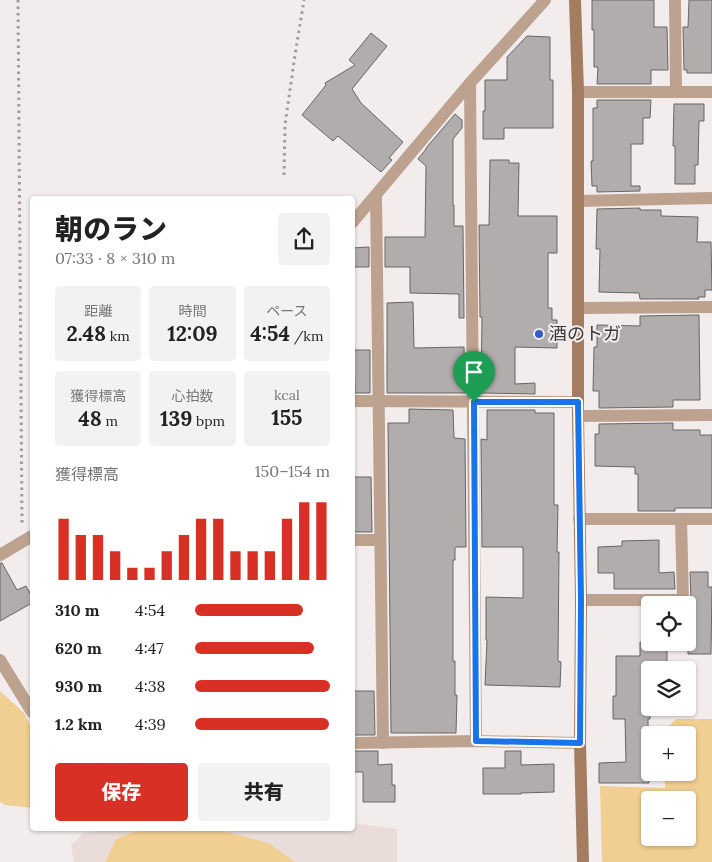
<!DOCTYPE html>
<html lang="ja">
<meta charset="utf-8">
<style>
:root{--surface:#fff;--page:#f2f2f2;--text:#222;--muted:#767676;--accent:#d93025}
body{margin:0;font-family:Lora,"Noto Sans JP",serif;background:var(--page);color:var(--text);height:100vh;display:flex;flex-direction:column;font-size:19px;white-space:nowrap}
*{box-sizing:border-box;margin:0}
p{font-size:16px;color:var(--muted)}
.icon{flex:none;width:28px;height:28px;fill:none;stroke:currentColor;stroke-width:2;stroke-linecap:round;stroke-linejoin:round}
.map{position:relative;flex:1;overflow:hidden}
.details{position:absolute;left:30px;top:196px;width:325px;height:635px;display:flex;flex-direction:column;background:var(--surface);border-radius:5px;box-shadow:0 1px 4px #0004}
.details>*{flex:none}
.tools{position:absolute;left:641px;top:596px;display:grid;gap:10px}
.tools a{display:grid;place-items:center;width:55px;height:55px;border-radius:5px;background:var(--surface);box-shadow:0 1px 4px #0004;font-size:25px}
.pin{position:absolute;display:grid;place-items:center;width:42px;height:42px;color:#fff;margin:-51px -21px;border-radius:50% 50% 50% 0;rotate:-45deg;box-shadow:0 0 5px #0007}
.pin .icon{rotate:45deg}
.round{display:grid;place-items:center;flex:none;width:52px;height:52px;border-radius:5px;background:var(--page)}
.head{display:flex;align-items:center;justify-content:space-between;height:85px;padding:0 25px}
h1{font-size:28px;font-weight:800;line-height:38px}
.metrics{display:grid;grid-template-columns:repeat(3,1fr);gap:8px;height:85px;padding:5px 25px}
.metrics div{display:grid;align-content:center;border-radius:5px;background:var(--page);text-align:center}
.metrics b{font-size:21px;font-weight:800}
.metrics small{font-size:14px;font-weight:400}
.metrics p{font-size:14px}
.chart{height:140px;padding:10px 25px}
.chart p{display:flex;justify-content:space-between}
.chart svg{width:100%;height:90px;margin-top:5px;stroke:var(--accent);stroke-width:6}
.action{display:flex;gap:10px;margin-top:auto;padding:10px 25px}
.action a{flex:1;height:58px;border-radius:5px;background:var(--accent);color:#fff;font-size:20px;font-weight:800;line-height:58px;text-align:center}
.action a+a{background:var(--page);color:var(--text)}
ul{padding:0 25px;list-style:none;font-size:16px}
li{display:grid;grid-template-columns:80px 60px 1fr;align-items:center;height:38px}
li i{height:12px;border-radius:6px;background:var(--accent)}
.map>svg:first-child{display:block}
.built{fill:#e9dcd9}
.green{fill:#f1ce91;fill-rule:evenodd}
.building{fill:#b1adad;stroke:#696566}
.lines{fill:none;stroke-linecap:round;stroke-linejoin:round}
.path{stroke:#9f9c9b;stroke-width:3;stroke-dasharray:2.5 4;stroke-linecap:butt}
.street{stroke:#bda290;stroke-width:12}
.secondary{stroke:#a47d61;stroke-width:12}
.route-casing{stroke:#fff;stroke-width:10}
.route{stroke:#1a73e8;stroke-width:6}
.poi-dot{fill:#2f5ccb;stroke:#f2edec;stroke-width:2}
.labels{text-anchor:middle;stroke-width:4;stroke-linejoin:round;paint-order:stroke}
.poi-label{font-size:18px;fill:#393837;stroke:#f2edec;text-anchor:start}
</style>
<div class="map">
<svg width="712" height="862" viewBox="0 0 712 862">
<rect width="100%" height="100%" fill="#f2edec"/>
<path class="built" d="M 353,823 L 397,829 L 397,862 L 74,862 L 71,845 L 84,833 L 111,829 L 352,829 Z"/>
<g class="green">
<path d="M 0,691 L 24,713 L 32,729 L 32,808 L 5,805 L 0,802 Z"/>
<path d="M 676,719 L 712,719 L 712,862 L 602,862 L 600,786 L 665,788 L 665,773 L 688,772 L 688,735 L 664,735 L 664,731 ZM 650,800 L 688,800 L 688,838 L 650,838 Z"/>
<path d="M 149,829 L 216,829 L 268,843 L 295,862 L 105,862 L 116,839 L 131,833 Z"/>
</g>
<g class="building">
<path d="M 592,0 L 654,0 L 654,27 L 667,27 L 668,70 L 651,70 L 651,84 L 597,84 L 598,67 L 594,67 L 594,30 L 592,30 Z"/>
<path d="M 689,0 L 712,0 L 712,73 L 687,73 L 687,70 L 684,70 L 683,27 L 688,27 Z"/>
<path d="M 371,33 L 387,46 L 352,89 L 361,103 L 403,142 L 389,158 L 392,160 L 381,172 L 338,136 L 333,141 L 302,115 L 326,85 L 325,83 L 355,65 L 349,60 Z"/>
<path d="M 527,36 L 550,37 L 550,80 L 553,80 L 553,128 L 504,128 L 504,139 L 483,139 L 483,111 L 485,111 L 485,80 L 507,80 L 507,57 Z"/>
<path d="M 597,100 L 651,100 L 650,118 L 643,118 L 643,144 L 631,144 L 631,186 L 640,186 L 640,191 L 597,192 L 597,186 L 592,186 L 591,161 L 593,161 L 593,108 L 597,108 Z"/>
<path d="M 674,104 L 704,104 L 704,121 L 699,121 L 698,165 L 695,165 L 695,184 L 675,184 L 675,146 L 673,146 Z"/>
<path d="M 455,114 L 462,120 L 462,128 L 453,139 L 453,205 L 454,205 L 454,226 L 463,226 L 464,318 L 459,318 L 459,294 L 410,293 L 410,267 L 385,267 L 385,237 L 425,237 L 426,166 L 418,159 L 426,149 L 426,148 Z"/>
<path d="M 490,160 L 509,160 L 509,163 L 519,163 L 518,216 L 557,216 L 557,253 L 548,253 L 548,308 L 552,308 L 552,320 L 557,320 L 557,348 L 515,347 L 515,384 L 535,383 L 535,394 L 481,393 L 482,317 L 480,317 L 479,225 L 489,225 Z"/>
<path d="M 640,208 L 640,210 L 661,210 L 661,216 L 698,217 L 697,242 L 711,242 L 712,290 L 705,290 L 705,297 L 698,297 L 699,299 L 640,299 L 639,293 L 599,292 L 600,249 L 596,249 L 597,209 Z"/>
<path d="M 369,247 L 369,267 L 352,267 L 352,248 Z"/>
<path d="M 413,302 L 414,348 L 464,347 L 465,393 L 387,393 L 387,303 Z"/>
<path d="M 699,315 L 700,400 L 673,400 L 673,407 L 599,408 L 599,391 L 593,391 L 594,347 L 597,347 L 597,325 L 640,326 L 640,316 Z"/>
<path d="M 354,350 L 370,350 L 370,393 L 355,393 Z"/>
<path d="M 409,409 L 453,410 L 454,438 L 465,439 L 466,547 L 457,547 L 455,548 L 455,560 L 453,560 L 453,661 L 455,661 L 455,695 L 457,695 L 456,733 L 391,733 L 388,423 L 409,423 Z"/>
<path d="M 487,410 L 535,410 L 535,413 L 554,413 L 554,505 L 558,505 L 557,552 L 559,552 L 558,661 L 561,662 L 560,687 L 485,685 L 487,640 L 486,640 L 486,597 L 523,598 L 523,547 L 482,547 L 481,439 L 487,440 Z"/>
<path d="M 673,423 L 673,430 L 700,430 L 700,435 L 712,435 L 712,508 L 675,508 L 675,511 L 638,511 L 638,474 L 635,474 L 635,467 L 595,466 L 595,434 L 599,434 L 599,424 Z"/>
<path d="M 352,477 L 371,477 L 372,532 L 352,532 Z"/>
<path d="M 659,540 L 659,573 L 674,572 L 675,589 L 614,589 L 614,573 L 598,573 L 598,547 L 622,546 L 622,541 Z"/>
<path d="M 0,563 L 2,563 L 17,590 L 26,586 L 32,597 L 32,603 L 0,621 Z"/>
<path d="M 690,572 L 708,572 L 708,587 L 712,587 L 711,654 L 688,654 L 688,607 L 690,603 L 691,600 Z"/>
<path d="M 640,642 L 667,642 L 667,662 L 650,662 L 650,719 L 648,719 L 649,783 L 599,783 L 599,763 L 626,762 L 625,719 L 613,719 L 613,696 L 616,696 L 616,656 L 640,656 Z"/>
<path d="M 352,691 L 374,691 L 375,735 L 352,735 Z"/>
<path d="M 352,751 L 378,751 L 378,765 L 392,764 L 392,785 L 395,785 L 395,802 L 363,802 L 363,772 L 352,772 Z"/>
<path d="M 505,751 L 521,751 L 521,765 L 554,764 L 554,792 L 521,793 L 521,794 L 483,794 L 483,768 L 505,768 Z"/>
</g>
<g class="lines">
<g class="path">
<path d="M 18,0 L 22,523"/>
<path d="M 284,175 L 285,125 L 295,55 L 304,0"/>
</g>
<g class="street">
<path d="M 675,0 L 676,92"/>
<path d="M 470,83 L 476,741"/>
<path d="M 578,92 L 712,92"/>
<path d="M 376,196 L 383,743"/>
<path d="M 578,201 L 712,198"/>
<path d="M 352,223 L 470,83 L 545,0"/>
<path d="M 578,308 L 712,307"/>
<path d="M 352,401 L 578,402"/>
<path d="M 578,416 L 712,415"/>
<path d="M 579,519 L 712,519"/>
<path d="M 352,540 L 380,540"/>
<path d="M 0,555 L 32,536"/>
<path d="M 581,600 L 683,600 L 681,520"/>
<path d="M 0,660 L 32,712"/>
<path d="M 352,743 L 476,741 L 580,743"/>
</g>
<path class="secondary" d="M 575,0 L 578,92 L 578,416 L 581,600 L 580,743 L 583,862"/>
</g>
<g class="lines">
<g class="route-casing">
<path id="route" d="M 474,402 L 578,402 L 581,600 L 580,743 L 476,741 Z"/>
</g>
<use href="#route" class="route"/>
</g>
<circle class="poi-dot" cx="539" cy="334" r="5"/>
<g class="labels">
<g class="poi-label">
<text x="549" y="340">酒のトガ</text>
</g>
</g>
</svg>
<div class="tools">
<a><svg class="icon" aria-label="locate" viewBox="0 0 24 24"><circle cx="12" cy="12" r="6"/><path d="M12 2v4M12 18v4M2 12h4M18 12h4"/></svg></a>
<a><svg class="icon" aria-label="layers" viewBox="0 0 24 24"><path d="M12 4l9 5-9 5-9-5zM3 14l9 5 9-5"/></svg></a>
<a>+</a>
<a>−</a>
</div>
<div class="pin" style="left:474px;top:402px;background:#1e9e55"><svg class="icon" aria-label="arrive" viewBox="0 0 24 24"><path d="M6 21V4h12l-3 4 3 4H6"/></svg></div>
<section class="details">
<div class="head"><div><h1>朝のラン</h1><p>07:33 · 8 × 310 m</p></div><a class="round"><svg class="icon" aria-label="share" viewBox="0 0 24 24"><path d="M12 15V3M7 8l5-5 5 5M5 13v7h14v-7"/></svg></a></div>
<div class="metrics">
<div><p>距離</p><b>2.48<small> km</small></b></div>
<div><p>時間</p><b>12:09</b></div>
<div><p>ペース</p><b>4:54<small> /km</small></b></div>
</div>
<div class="metrics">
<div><p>獲得標高</p><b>48<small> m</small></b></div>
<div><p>心拍数</p><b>139<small> bpm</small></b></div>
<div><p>kcal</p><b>155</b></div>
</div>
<div class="chart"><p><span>獲得標高</span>150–154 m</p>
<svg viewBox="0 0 160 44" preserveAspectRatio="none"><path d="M5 44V14M15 44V22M25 44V22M35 44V30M45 44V38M55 44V38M65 44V30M75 44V22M85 44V14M95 44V14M105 44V30M115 44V30M125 44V30M135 44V14M145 44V6M155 44V6"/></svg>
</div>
<ul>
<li><b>310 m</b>4:54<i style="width:80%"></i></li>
<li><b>620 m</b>4:47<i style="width:88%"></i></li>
<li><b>930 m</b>4:38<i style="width:100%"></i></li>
<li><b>1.2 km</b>4:39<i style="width:99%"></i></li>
</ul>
<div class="action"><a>保存</a><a>共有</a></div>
</section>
</div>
